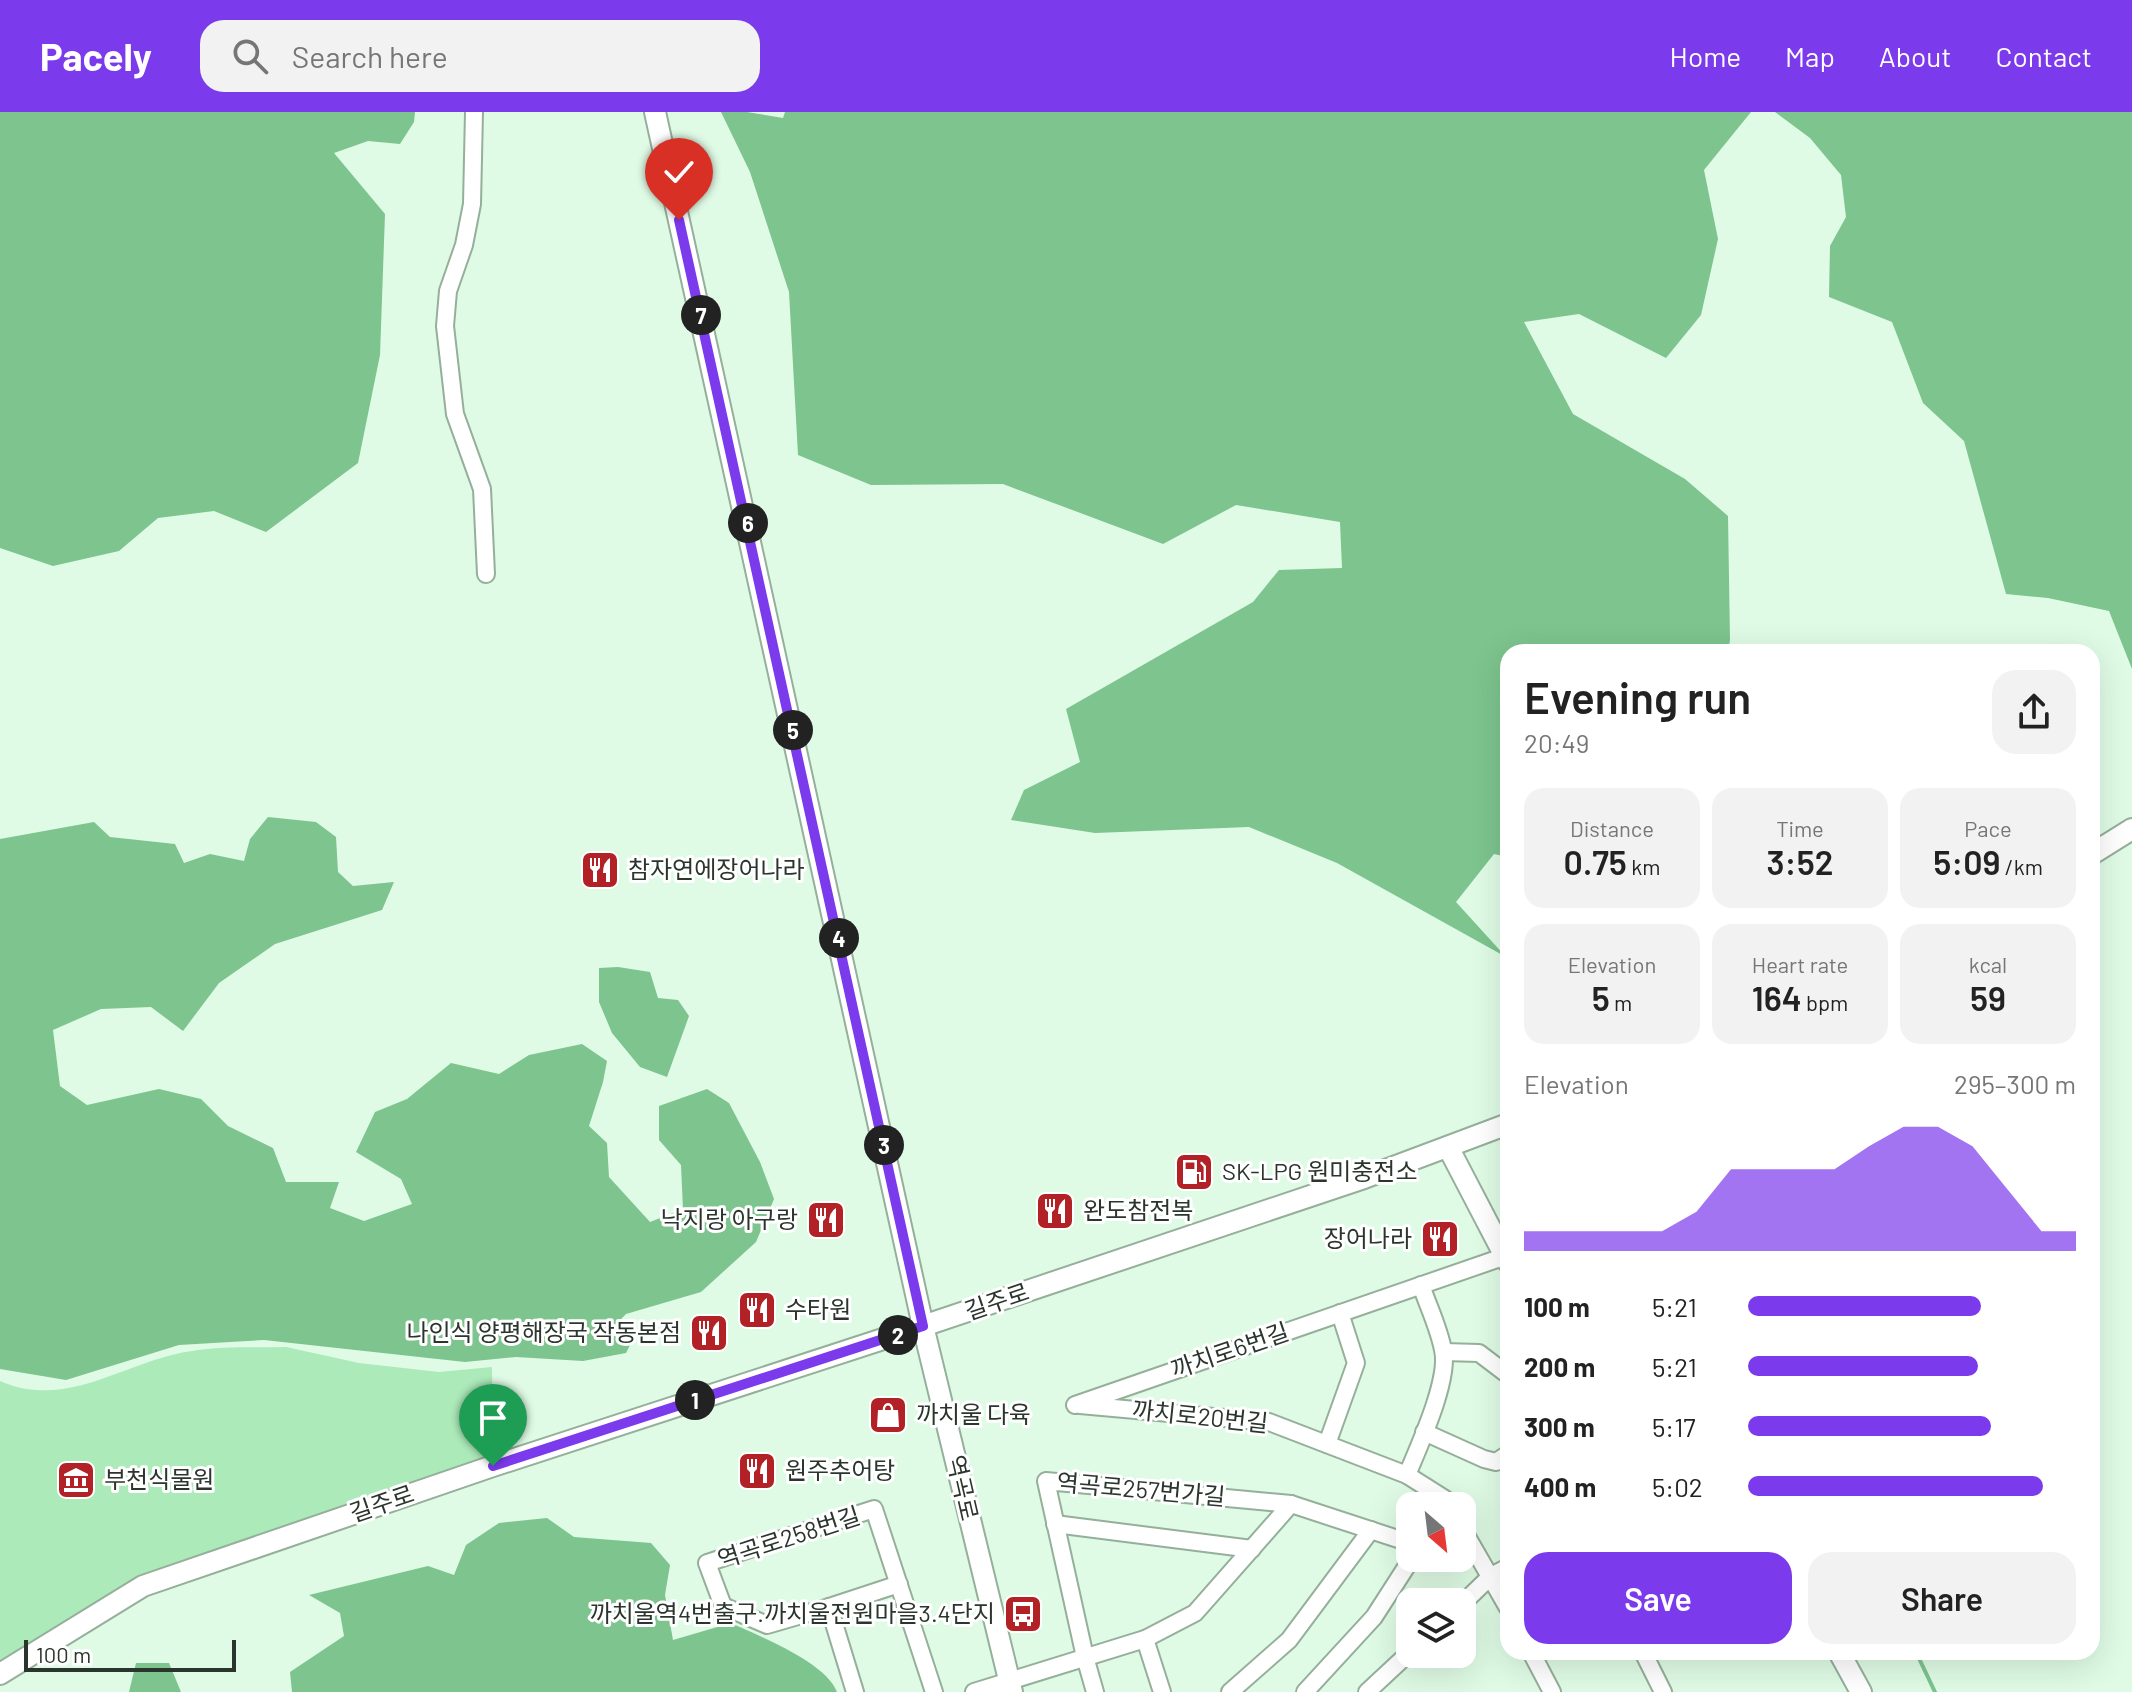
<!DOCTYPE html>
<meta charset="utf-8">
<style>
:root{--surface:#fff;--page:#f2f2f2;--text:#222;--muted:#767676;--accent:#7c3aed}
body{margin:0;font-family:Barlow,"Noto Sans KR",sans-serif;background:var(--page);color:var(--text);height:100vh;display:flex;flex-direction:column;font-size:30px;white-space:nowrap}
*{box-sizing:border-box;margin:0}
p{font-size:26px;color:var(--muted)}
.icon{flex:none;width:44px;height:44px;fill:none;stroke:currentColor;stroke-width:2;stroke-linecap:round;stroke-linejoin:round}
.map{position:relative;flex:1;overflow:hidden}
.sheet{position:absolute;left:1500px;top:532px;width:600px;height:1016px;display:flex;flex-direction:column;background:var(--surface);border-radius:24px;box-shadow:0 8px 32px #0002}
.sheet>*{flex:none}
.needle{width:52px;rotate:152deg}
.tools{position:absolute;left:1396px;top:1380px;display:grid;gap:16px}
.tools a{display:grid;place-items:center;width:80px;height:80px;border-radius:16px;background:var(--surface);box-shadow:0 8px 32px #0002;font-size:40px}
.scale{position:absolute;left:24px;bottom:20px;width:212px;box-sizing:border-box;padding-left:8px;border:4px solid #2a352d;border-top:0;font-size:22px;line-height:28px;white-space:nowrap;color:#2a352d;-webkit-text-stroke:6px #fff;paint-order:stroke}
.pin{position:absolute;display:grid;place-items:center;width:68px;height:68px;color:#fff;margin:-82px -34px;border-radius:50% 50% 50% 0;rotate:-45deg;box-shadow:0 0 8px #0007}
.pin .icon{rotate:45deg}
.km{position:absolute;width:40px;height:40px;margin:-20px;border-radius:50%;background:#222;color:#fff;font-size:22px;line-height:40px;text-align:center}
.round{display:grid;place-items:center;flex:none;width:84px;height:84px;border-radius:24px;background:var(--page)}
.summary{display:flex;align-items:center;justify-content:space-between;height:136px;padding:0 24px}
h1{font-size:44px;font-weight:600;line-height:60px}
.metrics{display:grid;grid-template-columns:repeat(3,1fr);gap:12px;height:136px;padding:8px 24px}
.metrics div{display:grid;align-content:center;border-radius:20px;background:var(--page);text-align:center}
.metrics b{font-size:34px;font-weight:600}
.metrics small{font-size:22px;font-weight:400}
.metrics p{font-size:22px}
.chart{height:224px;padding:16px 24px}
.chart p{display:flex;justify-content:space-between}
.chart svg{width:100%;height:144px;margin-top:8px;fill:var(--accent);opacity:.7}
.primary-button{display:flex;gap:16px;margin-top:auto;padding:16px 24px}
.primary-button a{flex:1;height:92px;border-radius:24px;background:var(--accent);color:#fff;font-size:32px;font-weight:600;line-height:92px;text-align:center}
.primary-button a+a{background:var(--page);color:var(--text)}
ul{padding:0 24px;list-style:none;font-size:26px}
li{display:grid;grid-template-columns:128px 96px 1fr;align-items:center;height:60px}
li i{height:20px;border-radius:10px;background:var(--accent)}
header{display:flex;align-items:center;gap:48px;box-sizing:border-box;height:112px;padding:0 40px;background:var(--accent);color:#fff}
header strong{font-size:38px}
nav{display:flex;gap:44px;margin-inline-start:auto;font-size:28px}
.search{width:560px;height:72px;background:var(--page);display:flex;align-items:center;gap:20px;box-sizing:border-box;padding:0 28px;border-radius:24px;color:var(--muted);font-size:30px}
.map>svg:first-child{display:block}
.green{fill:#aceaba}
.forest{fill:#7dc48e}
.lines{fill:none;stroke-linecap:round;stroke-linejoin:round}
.stream{stroke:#7dc48f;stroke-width:4}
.minor-casing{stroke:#95af9a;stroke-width:20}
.tertiary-casing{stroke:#95af9a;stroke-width:24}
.minor{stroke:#fff;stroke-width:16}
.tertiary{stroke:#fff;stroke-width:20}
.route-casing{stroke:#fff;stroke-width:16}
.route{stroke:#7c3aed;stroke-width:10}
.labels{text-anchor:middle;stroke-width:6;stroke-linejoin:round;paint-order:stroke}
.poi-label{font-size:24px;fill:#2a352d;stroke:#fff;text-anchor:start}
.street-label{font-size:24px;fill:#2a352d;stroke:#fff}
</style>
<header>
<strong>Pacely</strong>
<div class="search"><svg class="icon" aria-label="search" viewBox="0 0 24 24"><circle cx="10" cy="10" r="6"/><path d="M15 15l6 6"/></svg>Search here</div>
<nav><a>Home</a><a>Map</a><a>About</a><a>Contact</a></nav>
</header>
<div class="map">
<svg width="2132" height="1580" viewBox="0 0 2132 1580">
<rect width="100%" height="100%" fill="#dffbe5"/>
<path class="green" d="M 286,1235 L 359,1251 L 439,1260 L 492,1255 L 493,1354 L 143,1474 L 0,1562 L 0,1269 C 68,1299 126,1248 192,1239 C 222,1234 255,1236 286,1235 Z"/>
<g class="forest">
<path d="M 0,0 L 415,0 L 414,10 L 400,32 L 368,29 L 334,41 L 385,102 L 380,243 L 358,351 L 266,420 L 214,399 L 158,406 L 119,439 L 53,454 L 0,436 Z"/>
<path d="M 721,0 L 747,0 L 783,6 L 785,0 L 1751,0 L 1704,58 L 1718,127 L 1701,203 L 1666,246 L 1579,202 L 1524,210 L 1573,302 L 1685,367 L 1728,404 L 1730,528 L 1728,540 L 1508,540 L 1508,745 L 1494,742 L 1456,790 L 1506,845 L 1337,751 L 1249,715 L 1095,721 L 1011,708 L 1024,678 L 1080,650 L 1066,597 L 1253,490 L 1279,458 L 1342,456 L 1340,410 L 1236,393 L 1163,432 L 1003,372 L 871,373 L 798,343 L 789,180 L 750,60 Z"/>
<path d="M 1775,0 L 2132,0 L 2132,557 L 2109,499 L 2048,486 L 2006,482 L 1964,329 L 1923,291 L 1892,210 L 1829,185 L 1830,134 L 1846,105 L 1841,63 L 1810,26 Z"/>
<path d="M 268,705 L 316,710 L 336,725 L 338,760 L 353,774 L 394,770 L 382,798 L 275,832 L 219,871 L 183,919 L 151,895 L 101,897 L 53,918 L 60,974 L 87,993 L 159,977 L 201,987 L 228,1014 L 273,1036 L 286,1070 L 339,1070 L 330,1096 L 364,1109 L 412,1092 L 401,1067 L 356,1040 L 375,1000 L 407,987 L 451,951 L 499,962 L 529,943 L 582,932 L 607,949 L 603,970 L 589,1014 L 607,1031 L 609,1065 L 650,1110 L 683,1097 L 681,1053 L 659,1028 L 659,994 L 707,977 L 729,991 L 760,1050 L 774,1087 L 756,1130 L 701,1180 L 626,1202 L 616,1212 L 635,1223 L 626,1241 L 583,1249 L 516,1245 L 465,1250 L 264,1228 L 179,1233 L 66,1268 L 0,1257 L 0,727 L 94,710 L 110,725 L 175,732 L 184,751 L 210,742 L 244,749 L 250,727 Z"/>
<path d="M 618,855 L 650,860 L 658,886 L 678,888 L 689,904 L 667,965 L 640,955 L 612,921 L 599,890 L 599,856 Z"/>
<path d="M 547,1406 L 574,1425 L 651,1431 L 670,1453 L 665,1483 L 673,1528 L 731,1511 C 759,1524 826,1550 837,1580 L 292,1580 L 290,1560 L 344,1524 L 340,1501 L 309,1483 L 428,1454 L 454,1463 L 466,1433 L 499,1411 Z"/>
<path d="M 136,1551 L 169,1551 L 181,1580 L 129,1580 Z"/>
</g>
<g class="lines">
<path class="stream" d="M 1916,1540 L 1935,1580"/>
<g class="minor-casing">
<g id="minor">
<path d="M 474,0 L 472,92 L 464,133 L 448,179 L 445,214 L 455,302 L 482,377 L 486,462"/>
<path d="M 1444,1240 L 1479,1241 L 1508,1263"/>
<path d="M 1075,1293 L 1503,1145"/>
<path d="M 1080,1293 L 1269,1310 L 1407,1363 L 1445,1387 L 1449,1394"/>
<path d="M 1424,1320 L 1484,1347 L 1496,1350 L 1508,1342"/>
<path d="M 1327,1332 L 1356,1251 L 1340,1201"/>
<path d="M 1407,1363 C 1419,1334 1450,1267 1443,1238 C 1439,1216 1428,1194 1421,1173"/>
<path d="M 1055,1412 L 1252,1437"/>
<path d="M 1462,1416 L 1508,1496"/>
<path d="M 1462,1492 L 1491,1464 L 1508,1455"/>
<path d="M 829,1495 L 899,1472"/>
<path d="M 1145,1527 L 1162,1580"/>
<path d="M 1531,1540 L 1552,1580"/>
<path d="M 1643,1540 L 1663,1580"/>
<path d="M 855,1580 L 829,1495 L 767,1513 L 723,1494 L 707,1451 L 874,1397 L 934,1580"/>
<path d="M 974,1580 L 1145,1527 L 1195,1501 L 1291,1392"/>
<path d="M 1095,1580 L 1085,1545 L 1046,1369 L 1291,1392 L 1410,1431"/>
<path d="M 1230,1580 L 1289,1528 L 1371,1418"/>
<path d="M 1305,1580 L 1374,1505 L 1412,1446"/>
<path d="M 1367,1580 L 1410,1540"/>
</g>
</g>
<g class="tertiary-casing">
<g id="tertiary">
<path d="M 655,0 L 923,1214 L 1012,1580"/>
<path d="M 2092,742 L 2132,717"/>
<path d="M 1448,1035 L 1508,1150"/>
<path d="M 1839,1540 L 1861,1580"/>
<path d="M 0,1562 L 143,1474 L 493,1354 L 923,1214 L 1364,1066 L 1508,1012"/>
</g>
</g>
<use href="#minor" class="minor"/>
<use href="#tertiary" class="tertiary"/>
</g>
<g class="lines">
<g class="route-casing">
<path id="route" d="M 493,1354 L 923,1214 L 679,108"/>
</g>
<use href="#route" class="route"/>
</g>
<defs>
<g id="restaurant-square" transform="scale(2)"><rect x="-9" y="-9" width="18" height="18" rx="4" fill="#b22126" stroke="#fff"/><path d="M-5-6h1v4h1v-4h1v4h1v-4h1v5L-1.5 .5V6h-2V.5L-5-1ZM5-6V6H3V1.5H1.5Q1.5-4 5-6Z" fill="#fff"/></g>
<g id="fuel-square" transform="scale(2)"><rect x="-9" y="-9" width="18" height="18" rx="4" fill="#b22126" stroke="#fff"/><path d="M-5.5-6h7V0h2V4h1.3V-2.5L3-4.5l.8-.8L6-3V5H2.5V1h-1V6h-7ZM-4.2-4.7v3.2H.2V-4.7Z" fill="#fff"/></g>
<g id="shop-square" transform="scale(2)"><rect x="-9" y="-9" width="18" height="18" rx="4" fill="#b22126" stroke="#fff"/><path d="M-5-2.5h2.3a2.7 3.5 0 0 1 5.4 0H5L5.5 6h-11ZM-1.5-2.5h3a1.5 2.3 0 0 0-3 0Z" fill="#fff"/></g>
<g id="museum-square" transform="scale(2)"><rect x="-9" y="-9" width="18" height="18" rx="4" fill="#b22126" stroke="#fff"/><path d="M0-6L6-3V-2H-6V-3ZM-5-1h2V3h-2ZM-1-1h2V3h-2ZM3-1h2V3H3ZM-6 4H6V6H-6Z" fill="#fff"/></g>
<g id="bus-square" transform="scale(2)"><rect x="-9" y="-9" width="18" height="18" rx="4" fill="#b22126" stroke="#fff"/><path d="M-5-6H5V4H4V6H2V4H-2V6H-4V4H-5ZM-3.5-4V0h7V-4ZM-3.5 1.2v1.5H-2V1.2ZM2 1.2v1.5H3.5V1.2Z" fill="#fff"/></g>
</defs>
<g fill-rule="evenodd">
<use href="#restaurant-square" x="600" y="758"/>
<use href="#fuel-square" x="1194" y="1060"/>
<use href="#restaurant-square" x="1055" y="1099"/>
<use href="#restaurant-square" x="826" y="1108"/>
<use href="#restaurant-square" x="1440" y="1127"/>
<use href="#restaurant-square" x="757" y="1198"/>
<use href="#restaurant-square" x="709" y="1221"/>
<use href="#shop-square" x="888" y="1303"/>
<use href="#restaurant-square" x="757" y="1359"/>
<use href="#museum-square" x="76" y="1368"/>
<use href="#bus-square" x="1023" y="1502"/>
</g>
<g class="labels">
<g class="poi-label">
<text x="628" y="766">참자연에장어나라</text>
<text x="1222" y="1068">SK-LPG 원미충전소</text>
<text x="1083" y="1107">완도참전복</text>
<text x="798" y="1116" text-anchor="end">낙지랑 아구랑</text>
<text x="1412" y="1135" text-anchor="end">장어나라</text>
<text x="785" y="1206">수타원</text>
<text x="681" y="1229" text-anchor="end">나인식 양평해장국 작동본점</text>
<text x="916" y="1311">까치울 다육</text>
<text x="785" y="1367">원주추어탕</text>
<text x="104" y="1376">부천식물원</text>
<text x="995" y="1510" text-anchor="end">까치울역4번출구.까치울전원마을3.4단지</text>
</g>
<g class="street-label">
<text transform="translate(997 1190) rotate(-19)" y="8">길주로</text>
<text transform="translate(1230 1239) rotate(-19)" y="8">까치로6번길</text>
<text transform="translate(1200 1305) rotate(6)" y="8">까치로20번길</text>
<text transform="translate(962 1376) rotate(77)" y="8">역곡로</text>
<text transform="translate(1141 1378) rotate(5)" y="8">역곡로257번가길</text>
<text transform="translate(382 1392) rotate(-19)" y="8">길주로</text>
<text transform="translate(789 1426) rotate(-18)" y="8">역곡로258번길</text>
</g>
</g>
</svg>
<div class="tools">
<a><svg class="needle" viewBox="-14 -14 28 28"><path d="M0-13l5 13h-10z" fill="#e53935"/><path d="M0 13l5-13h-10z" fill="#767676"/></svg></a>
<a><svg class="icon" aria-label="layers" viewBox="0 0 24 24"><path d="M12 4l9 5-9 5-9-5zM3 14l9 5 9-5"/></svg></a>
</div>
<div class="scale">100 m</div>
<div class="pin" style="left:493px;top:1354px;background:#1e9e55"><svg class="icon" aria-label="arrive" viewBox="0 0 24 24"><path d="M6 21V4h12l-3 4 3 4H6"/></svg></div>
<div class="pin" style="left:679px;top:108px;background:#d93025"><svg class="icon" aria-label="check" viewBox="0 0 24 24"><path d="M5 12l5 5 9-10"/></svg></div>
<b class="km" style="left:695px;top:1288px">1</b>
<b class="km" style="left:898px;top:1223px">2</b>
<b class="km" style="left:884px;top:1033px">3</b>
<b class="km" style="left:839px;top:826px">4</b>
<b class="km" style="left:793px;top:618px">5</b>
<b class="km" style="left:748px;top:411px">6</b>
<b class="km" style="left:701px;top:203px">7</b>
<section class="sheet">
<div class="summary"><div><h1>Evening run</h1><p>20:49</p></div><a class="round"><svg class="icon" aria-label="share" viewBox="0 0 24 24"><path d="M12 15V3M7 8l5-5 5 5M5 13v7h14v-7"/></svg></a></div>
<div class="metrics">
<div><p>Distance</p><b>0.75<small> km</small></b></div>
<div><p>Time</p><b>3:52</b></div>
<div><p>Pace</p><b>5:09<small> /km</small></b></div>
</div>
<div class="metrics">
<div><p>Elevation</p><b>5<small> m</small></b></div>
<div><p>Heart rate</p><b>164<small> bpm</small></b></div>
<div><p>kcal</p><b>59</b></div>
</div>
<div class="chart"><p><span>Elevation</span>295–300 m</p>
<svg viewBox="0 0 160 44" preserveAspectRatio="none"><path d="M0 44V38L10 38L20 38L30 38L40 38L50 32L60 19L70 19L80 19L90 19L100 12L110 6L120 6L130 12L140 25L150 38L160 38V44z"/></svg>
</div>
<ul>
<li><b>100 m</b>5:21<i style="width:71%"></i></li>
<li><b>200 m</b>5:21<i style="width:70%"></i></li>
<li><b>300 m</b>5:17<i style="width:74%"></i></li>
<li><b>400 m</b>5:02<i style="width:90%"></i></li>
</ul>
<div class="primary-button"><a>Save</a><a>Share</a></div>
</section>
</div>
